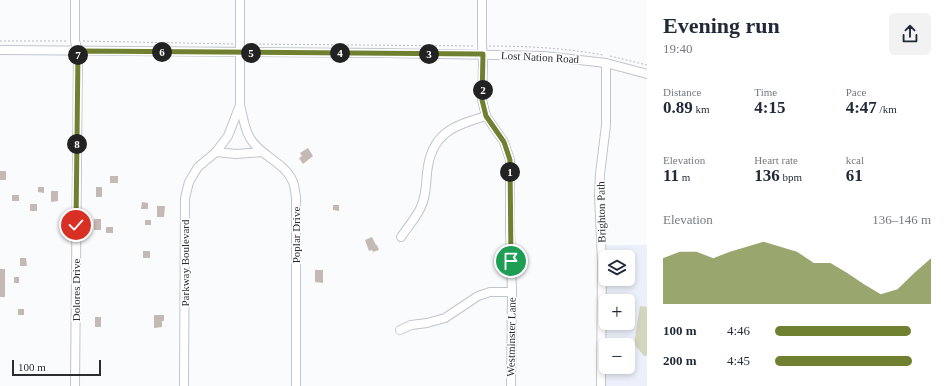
<!DOCTYPE html>
<meta charset="utf-8">
<style>
:root{--surface:#fff;--page:#f2f2f3;--text:#1f2937;--muted:#747a83;--accent:#6f8130}
body{margin:0;font-family:"Times New Roman",serif;background:var(--page);color:var(--text);height:100vh;display:flex;flex-direction:column;font-size:15px;white-space:nowrap}
*{box-sizing:border-box;margin:0}
p{font-size:13px;color:var(--muted)}
.icon{flex:none;width:22px;height:22px;fill:none;stroke:currentColor;stroke-width:2;stroke-linecap:round;stroke-linejoin:round}
.map{position:relative;flex:1;overflow:hidden}
.side{display:flex;flex-direction:column;background:var(--surface);width:300px}
.side>*{flex:none}
.controls{position:absolute;left:599px;top:250px;display:grid;gap:8px}
.controls a{display:grid;place-items:center;width:36px;height:36px;border-radius:6px;background:var(--surface);box-shadow:0 2px 6px #0003;font-size:20px}
.scale{position:absolute;left:12px;bottom:10px;width:89px;box-sizing:border-box;padding-left:4px;border:2px solid #2b2d31;border-top:0;font-size:11px;line-height:14px;white-space:nowrap;color:#2b2d31;-webkit-text-stroke:3px #fff;paint-order:stroke}
.pin{position:absolute;display:grid;place-items:center;width:34px;height:34px;color:#fff;margin:-17px;border:2px solid #fff;border-radius:50%;box-shadow:0 1px 4px #0007}
.km{position:absolute;width:20px;height:20px;margin:-10px;border-radius:50%;background:#222;color:#fff;font-size:11px;line-height:20px;text-align:center}
.round{display:grid;place-items:center;flex:none;width:42px;height:42px;border-radius:6px;background:var(--page)}
.headline{display:flex;align-items:center;justify-content:space-between;height:68px;padding:0 16px}
h1{font-size:22px;font-weight:800;line-height:30px}
.figures{display:grid;grid-template-columns:repeat(3,1fr);gap:6px;height:68px;padding:4px 16px}
.figures div{display:grid;align-content:center}
.figures b{font-size:17px;font-weight:800}
.figures small{font-size:11px;font-weight:400}
.figures p{font-size:11px}
.chart{height:112px;padding:8px 16px}
.chart p{display:flex;justify-content:space-between}
.chart svg{width:100%;height:72px;margin-top:4px;fill:var(--accent);opacity:.7}
ul{padding:0 16px;list-style:none;font-size:13px}
li{display:grid;grid-template-columns:64px 48px 1fr;align-items:center;height:30px}
li i{height:10px;border-radius:5px;background:var(--accent)}
main{display:flex;flex:1;min-height:0}
.map>svg:first-child{display:block}
.built{fill:#ebf0fa}
.green{fill:#d3d5bd}
.building{fill:#c5b9b4}
.lines{fill:none;stroke-linecap:round;stroke-linejoin:round}
.minor-casing{stroke:#bfc5ce;stroke-width:10}
.path{stroke:#babbbe;stroke-width:1;stroke-dasharray:2 2;stroke-linecap:butt}
.minor{stroke:#fff;stroke-width:8}
.route-casing{stroke:#fff;stroke-width:8}
.route{stroke:#6f8130;stroke-width:5}
.labels{text-anchor:middle;stroke-width:3;stroke-linejoin:round;paint-order:stroke}
.street-label{font-size:11px;fill:#2b2d31;stroke:#fff}
</style>
<main>
<div class="map">
<svg width="647" height="386" viewBox="0 0 647 386">
<rect width="100%" height="100%" fill="#fafbfd"/>
<path class="built" d="M 607,245 L 647,245 L 647,386 L 606,386 L 606,349 L 606,367 L 628,367 L 628,345 L 606,345 L 606,323 L 628,323 L 628,301 L 606,301 L 607,279 L 628,279 L 628,257 L 607,257 Z"/>
<path class="green" d="M 640,306 L 647,307 L 647,355 L 644,356 L 634,344 Z"/>
<g class="building">
<path d="M 308,148 L 313,156 L 303,164 L 299,158 L 302,156 L 300,153 Z"/>
<rect x="0" y="171" width="6" height="9"/>
<rect x="110" y="176" width="8" height="7"/>
<path d="M 38,187 L 44,187 L 44,193 L 38,192 Z"/>
<rect x="96" y="187" width="6" height="10"/>
<path d="M 51,191 L 58,191 L 58,201 L 51,202 Z"/>
<rect x="12" y="195" width="7" height="6"/>
<path d="M 142,202 L 148,203 L 148,209 L 141,209 Z"/>
<rect x="30" y="204" width="7" height="7"/>
<path d="M 333,205 L 339,205 L 339,211 L 333,210 Z"/>
<path d="M 157,206 L 165,206 L 164,217 L 157,217 Z"/>
<rect x="94" y="219" width="7" height="11"/>
<rect x="145" y="220" width="6" height="5"/>
<rect x="106" y="227" width="7" height="6"/>
<path d="M 372,237 L 376,245 L 377,245 L 379,250 L 373,252 L 372,250 L 369,251 L 365,240 Z"/>
<rect x="143" y="251" width="7" height="7"/>
<path d="M 20,258 L 26,258 L 27,266 L 20,266 Z"/>
<rect x="0" y="269" width="5" height="28"/>
<path d="M 315,270 L 323,270 L 323,283 L 315,282 Z"/>
<rect x="14" y="277" width="5" height="6"/>
<rect x="18" y="309" width="6" height="6"/>
<path d="M 154,315 L 164,315 L 164,321 L 162,321 L 162,327 L 154,328 Z"/>
<rect x="95" y="317" width="6" height="10"/>
</g>
<g class="lines">
<g class="minor-casing">
<g id="minor">
<path d="M 75,0 L 75,41 L 78,51 L 75,386"/>
<path d="M 482,0 L 482,43 L 483,65 L 482,100 L 486,116 L 504,142 L 510,160 L 510,230 L 512,292 L 511,386"/>
<path d="M 0,50 L 383,53 L 544,56 L 606,63 L 647,74"/>
<path d="M 240,105 C 243,116 244,128 250,138 C 260,156 285,162 293,182 C 295,187 295,192 296,197 L 296,386"/>
<path d="M 216,152 L 236,154 L 262,152"/>
<path d="M 401,237 C 407,228 415,219 420,209 C 426,198 426,185 427,173 C 431,133 453,126 486,116"/>
<path d="M 400,330 L 411,325 L 427,323 L 445,318 L 478,296 L 490,292 L 512,292"/>
<path d="M 184,386 L 185,198 L 189,182 L 198,167 L 216,152 L 228,136 L 240,105 L 240,0"/>
<path d="M 601,386 L 602,262 L 599,195 L 600,174 L 606,125 L 606,63"/>
</g>
</g>
<g class="path">
<path d="M 0,41 L 67,41"/>
<path d="M 83,41 L 233,44"/>
<path d="M 247,44 L 475,46"/>
<path d="M 489,46 C 527,46 565,48 603,55"/>
<path d="M 610,56 L 647,65"/>
</g>
<use href="#minor" class="minor"/>
</g>
<g class="lines">
<g class="route-casing">
<path id="route" d="M 76,225 L 78,51 L 483,54 L 482,100 L 486,116 L 504,142 L 510,160 L 511,261"/>
</g>
<use href="#route" class="route"/>
</g>
<g class="labels">
<g class="street-label">
<text transform="translate(540 57) rotate(3)" y="4">Lost Nation Road</text>
<text transform="translate(601 212) rotate(-91)" y="4">Brighton Path</text>
<text transform="translate(296 235) rotate(-90)" y="4">Poplar Drive</text>
<text transform="translate(185 263) rotate(-90)" y="4">Parkway Boulevard</text>
<text transform="translate(76 290) rotate(-90)" y="4">Dolores Drive</text>
<text transform="translate(511 337) rotate(-89)" y="4">Westminster Lane</text>
</g>
</g>
</svg>
<div class="controls">
<a><svg class="icon" aria-label="layers" viewBox="0 0 24 24"><path d="M12 4l9 5-9 5-9-5zM3 14l9 5 9-5"/></svg></a>
<a>+</a>
<a>−</a>
</div>
<div class="scale">100 m</div>
<div class="pin" style="left:511px;top:261px;background:#1e9e55"><svg class="icon" aria-label="arrive" viewBox="0 0 24 24"><path d="M6 21V4h12l-3 4 3 4H6"/></svg></div>
<div class="pin" style="left:76px;top:225px;background:#d93025"><svg class="icon" aria-label="check" viewBox="0 0 24 24"><path d="M5 12l5 5 9-10"/></svg></div>
<b class="km" style="left:510px;top:172px">1</b>
<b class="km" style="left:483px;top:90px">2</b>
<b class="km" style="left:429px;top:54px">3</b>
<b class="km" style="left:340px;top:53px">4</b>
<b class="km" style="left:251px;top:53px">5</b>
<b class="km" style="left:162px;top:52px">6</b>
<b class="km" style="left:78px;top:55px">7</b>
<b class="km" style="left:77px;top:144px">8</b>
</div>
<section class="side">
<div class="headline"><div><h1>Evening run</h1><p>19:40</p></div><a class="round"><svg class="icon" aria-label="share" viewBox="0 0 24 24"><path d="M12 15V3M7 8l5-5 5 5M5 13v7h14v-7"/></svg></a></div>
<div class="figures">
<div><p>Distance</p><b>0.89<small> km</small></b></div>
<div><p>Time</p><b>4:15</b></div>
<div><p>Pace</p><b>4:47<small> /km</small></b></div>
</div>
<div class="figures">
<div><p>Elevation</p><b>11<small> m</small></b></div>
<div><p>Heart rate</p><b>136<small> bpm</small></b></div>
<div><p>kcal</p><b>61</b></div>
</div>
<div class="chart"><p><span>Elevation</span>136–146 m</p>
<svg viewBox="0 0 160 44" preserveAspectRatio="none"><path d="M0 44V16L10 12L20 12L30 16L40 12L50 9L60 6L70 9L80 12L90 19L100 19L110 25L120 32L130 38L140 35L150 25L160 16V44z"/></svg>
</div>
<ul>
<li><b>100 m</b>4:46<i style="width:87%"></i></li>
<li><b>200 m</b>4:45<i style="width:88%"></i></li>
</ul>
</section>
</main>
